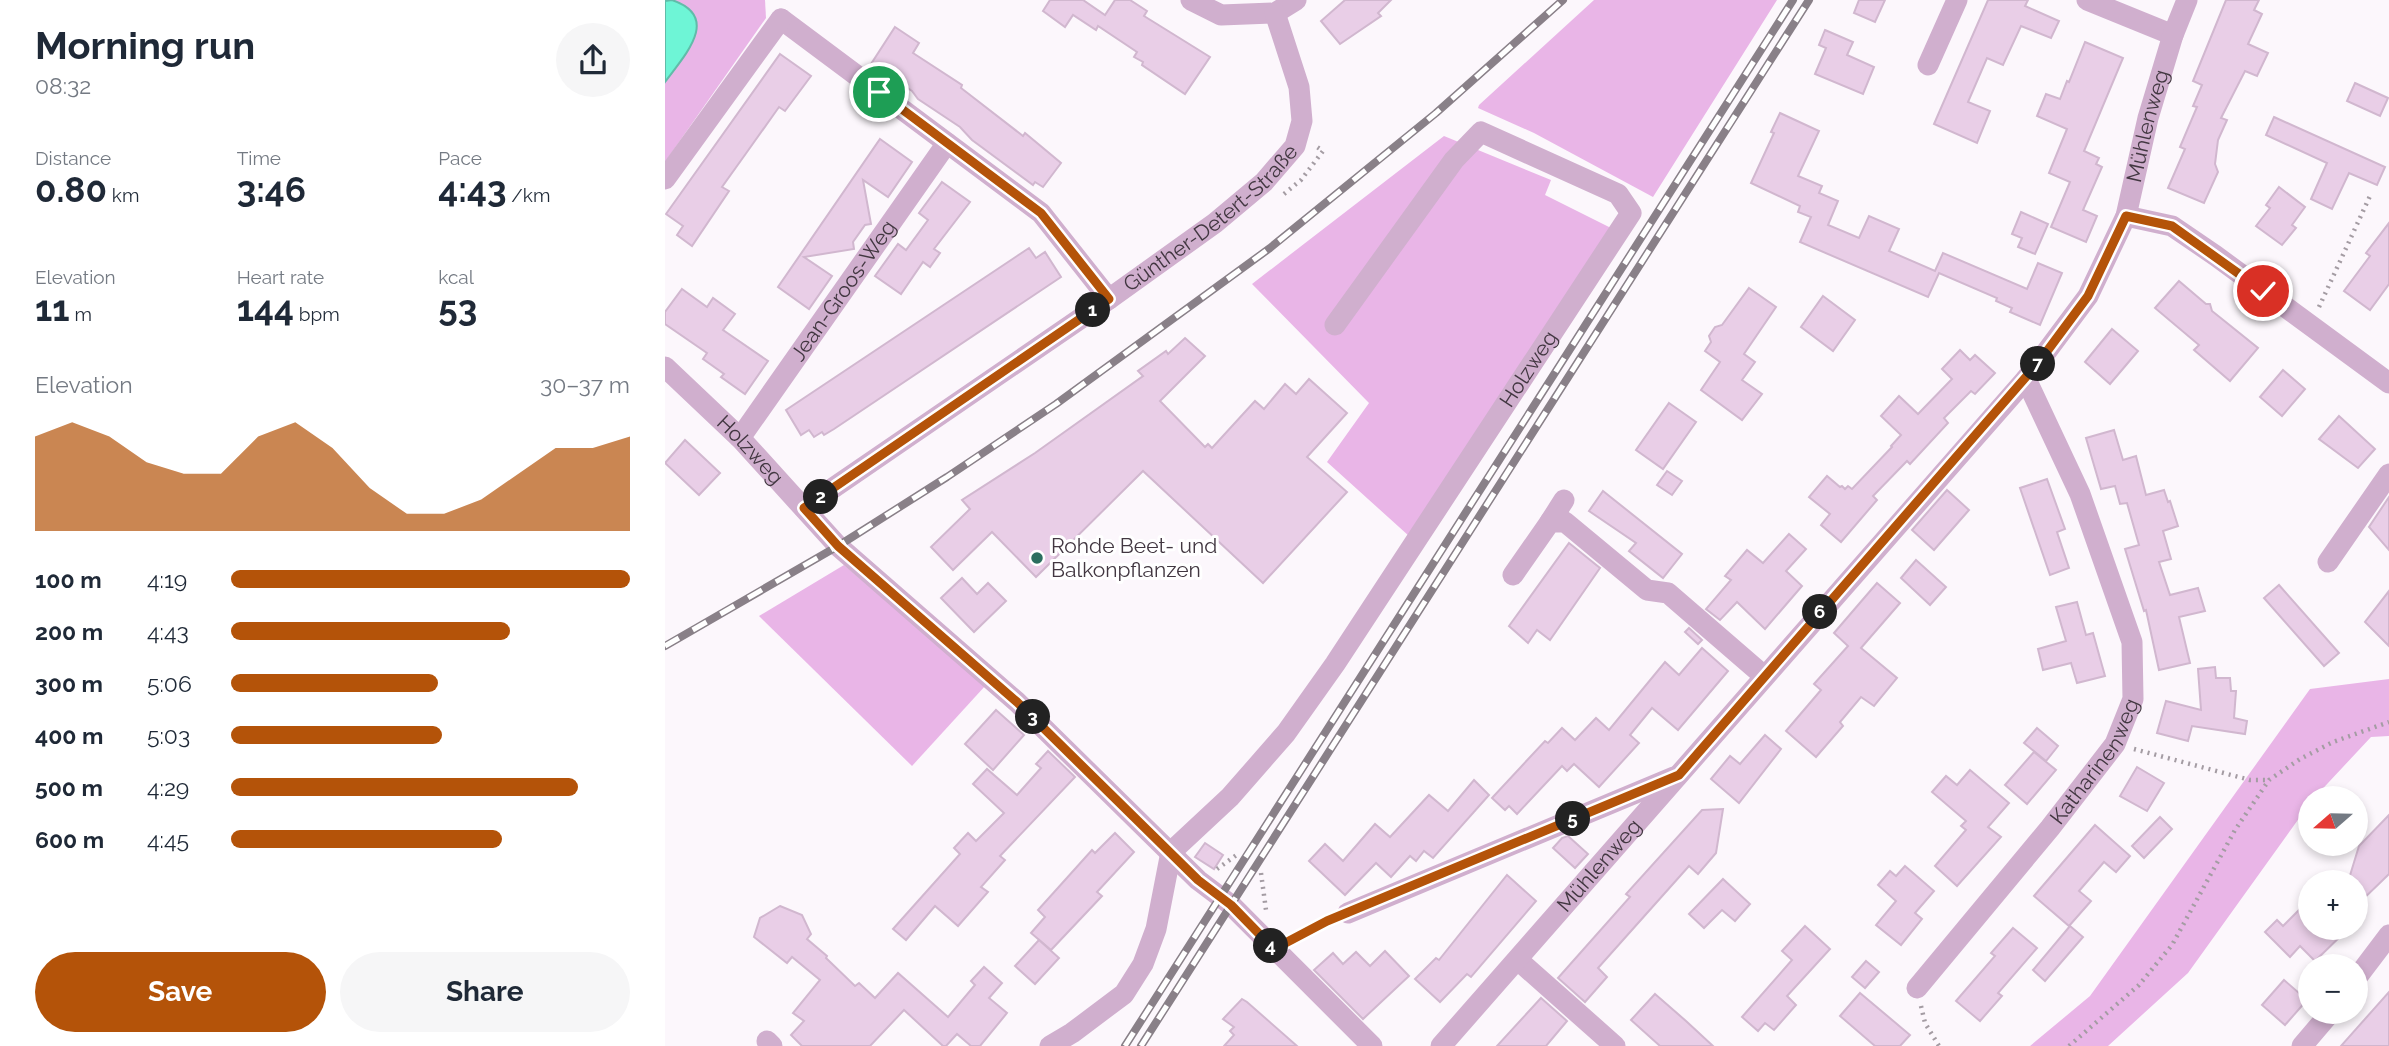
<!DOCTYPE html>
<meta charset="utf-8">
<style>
:root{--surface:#fff;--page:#f6f6f7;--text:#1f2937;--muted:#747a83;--accent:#b45309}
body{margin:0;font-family:Raleway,sans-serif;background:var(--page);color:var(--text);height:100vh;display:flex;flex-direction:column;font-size:26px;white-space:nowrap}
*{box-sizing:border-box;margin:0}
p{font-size:23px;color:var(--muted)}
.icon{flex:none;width:38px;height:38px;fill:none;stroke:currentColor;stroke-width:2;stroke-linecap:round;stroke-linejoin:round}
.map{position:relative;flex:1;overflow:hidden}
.side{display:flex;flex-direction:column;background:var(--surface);width:665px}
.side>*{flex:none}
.needle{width:46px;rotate:250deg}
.controls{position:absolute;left:1633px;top:786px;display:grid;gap:14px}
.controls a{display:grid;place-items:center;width:70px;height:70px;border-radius:50%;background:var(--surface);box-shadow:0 4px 10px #0003;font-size:35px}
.pin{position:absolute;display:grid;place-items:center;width:60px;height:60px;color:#fff;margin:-30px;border:4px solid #fff;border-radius:50%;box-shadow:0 2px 7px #0007}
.km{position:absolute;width:35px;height:35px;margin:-18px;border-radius:50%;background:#222;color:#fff;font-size:19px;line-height:35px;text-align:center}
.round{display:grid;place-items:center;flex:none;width:74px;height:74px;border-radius:37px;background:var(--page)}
.summary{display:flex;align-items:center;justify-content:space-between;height:119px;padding:0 35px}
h1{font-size:38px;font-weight:700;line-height:52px}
.figures{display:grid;grid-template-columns:repeat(3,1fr);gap:10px;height:119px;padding:7px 35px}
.figures div{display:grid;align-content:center}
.figures b{font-size:35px;font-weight:700}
.figures small{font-size:19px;font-weight:400}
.figures p{font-size:19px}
.chart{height:196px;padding:14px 35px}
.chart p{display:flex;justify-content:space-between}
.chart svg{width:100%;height:126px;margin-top:7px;fill:var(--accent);opacity:.7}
.button{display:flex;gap:14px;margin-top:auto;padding:14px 35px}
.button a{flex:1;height:80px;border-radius:42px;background:var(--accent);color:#fff;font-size:28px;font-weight:700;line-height:80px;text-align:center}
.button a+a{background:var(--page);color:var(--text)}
ul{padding:0 35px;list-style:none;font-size:23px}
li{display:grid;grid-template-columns:112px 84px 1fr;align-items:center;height:52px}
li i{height:18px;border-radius:9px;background:var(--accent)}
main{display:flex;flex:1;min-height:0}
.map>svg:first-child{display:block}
.green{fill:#e9b5e7}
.water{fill:#6ef5d6;stroke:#61bca9;stroke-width:2}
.building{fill:#e9cee7;stroke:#d1b7cf;stroke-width:2}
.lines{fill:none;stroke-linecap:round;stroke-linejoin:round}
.path{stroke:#a49ca3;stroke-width:4.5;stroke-dasharray:2 5;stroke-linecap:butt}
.minor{stroke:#d0afce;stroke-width:21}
.rail-casing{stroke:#898088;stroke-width:8}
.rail{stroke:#fff;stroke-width:5;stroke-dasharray:16;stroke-linecap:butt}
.route-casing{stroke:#fff;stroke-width:14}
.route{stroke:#b45309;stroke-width:9}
.poi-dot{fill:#2b6e5f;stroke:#fff;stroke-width:2.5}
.labels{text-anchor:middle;stroke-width:6;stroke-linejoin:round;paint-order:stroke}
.street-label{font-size:21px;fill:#423741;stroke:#fff}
.poi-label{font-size:21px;fill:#423741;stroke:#fff;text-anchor:start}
</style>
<main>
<section class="side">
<div class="summary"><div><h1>Morning run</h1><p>08:32</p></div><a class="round"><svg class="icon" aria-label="share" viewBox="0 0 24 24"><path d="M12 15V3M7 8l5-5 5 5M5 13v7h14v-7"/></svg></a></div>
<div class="figures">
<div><p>Distance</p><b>0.80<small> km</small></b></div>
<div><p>Time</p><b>3:46</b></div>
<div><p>Pace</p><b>4:43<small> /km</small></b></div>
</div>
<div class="figures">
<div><p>Elevation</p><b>11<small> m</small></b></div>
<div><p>Heart rate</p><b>144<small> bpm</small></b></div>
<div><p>kcal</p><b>53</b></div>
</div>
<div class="chart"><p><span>Elevation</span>30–37 m</p>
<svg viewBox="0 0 160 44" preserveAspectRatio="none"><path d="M0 44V11L10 6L20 11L30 20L40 24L50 24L60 11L70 6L80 15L90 29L100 38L110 38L120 33L130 24L140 15L150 15L160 11V44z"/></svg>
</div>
<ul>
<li><b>100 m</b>4:19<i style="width:100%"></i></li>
<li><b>200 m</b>4:43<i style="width:70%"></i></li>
<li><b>300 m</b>5:06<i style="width:52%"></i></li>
<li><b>400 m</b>5:03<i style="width:53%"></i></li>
<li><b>500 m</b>4:29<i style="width:87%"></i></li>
<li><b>600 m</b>4:45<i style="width:68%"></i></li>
</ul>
<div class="button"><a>Save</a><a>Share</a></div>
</section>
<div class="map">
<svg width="1724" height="1046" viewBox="0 0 1724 1046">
<rect width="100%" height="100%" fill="#fcf7fc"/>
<g class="green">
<path d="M 0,0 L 100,0 L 101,18 L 0,162 Z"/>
<path d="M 929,0 L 1112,0 L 988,197 L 869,133 L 813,108 L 814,105 Z"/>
<path d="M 779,136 L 886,180 L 880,195 L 946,228 L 744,536 L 662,462 L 704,403 L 587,284 Z"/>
<path d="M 179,565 L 321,685 L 247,766 L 94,616 Z"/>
<path d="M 1724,679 L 1724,736 L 1706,737 L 1649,798 L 1645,798 L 1645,803 L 1523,973 L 1443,1046 L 1365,1046 L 1425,996 L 1645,689 Z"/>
</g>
<path class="water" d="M 7,0 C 57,17 19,56 0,82 L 0,1 Z"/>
<g class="building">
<path d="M 385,0 L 418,0 L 440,15 L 450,0 L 465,0 L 482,11 L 479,16 L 545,57 L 520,94 L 477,65 L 478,62 L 469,57 L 472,52 L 433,26 L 431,30 L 408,15 L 400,27 L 378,11 Z"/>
<path d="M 680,0 L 726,0 L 713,13 L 716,16 L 675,44 L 656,21 Z"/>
<path d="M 1194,0 L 1220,0 L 1210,22 L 1189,13 Z"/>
<path d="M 1323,0 L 1363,0 L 1360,6 L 1394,21 L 1386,38 L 1356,26 L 1338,65 L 1322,58 L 1303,102 L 1325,111 L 1312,143 L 1269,124 Z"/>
<path d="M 1561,0 L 1594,0 L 1589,10 L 1597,14 L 1583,44 L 1603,53 L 1592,76 L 1580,71 L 1556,118 L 1562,120 L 1553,140 L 1550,164 L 1553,172 L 1539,203 L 1503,188 L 1520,149 L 1515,147 L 1532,107 L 1528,106 L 1537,85 L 1528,81 Z"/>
<path d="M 230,27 L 254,43 L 248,53 L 297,85 L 296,88 L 358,136 L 360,133 L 396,163 L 378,187 L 370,182 L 368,185 L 307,140 L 295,127 L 253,99 L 247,91 L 206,64 Z"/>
<path d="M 1160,30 L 1188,42 L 1182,55 L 1209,67 L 1198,94 L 1150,74 L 1161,48 L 1154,45 Z"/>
<path d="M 1420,42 L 1458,58 L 1419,151 L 1434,158 L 1431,164 L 1437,167 L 1418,210 L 1432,216 L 1421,242 L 1386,227 L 1405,182 L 1384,173 L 1402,129 L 1372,116 L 1381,94 L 1395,99 L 1402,81 L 1404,82 Z"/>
<path d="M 115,54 L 146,76 L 120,111 L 114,107 L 82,152 L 57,187 L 64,191 L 27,246 L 12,235 L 18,226 L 1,214 Z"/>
<path d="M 1690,83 L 1723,98 L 1715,116 L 1682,101 Z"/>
<path d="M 1115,113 L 1154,131 L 1133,176 L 1157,186 L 1154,193 L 1173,201 L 1163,225 L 1194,238 L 1204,216 L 1234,229 L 1224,251 L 1270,271 L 1278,253 L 1362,289 L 1373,263 L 1397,273 L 1375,325 L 1345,312 L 1347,308 L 1331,301 L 1332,298 L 1274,273 L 1263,297 L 1135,242 L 1146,217 L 1133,212 L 1135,206 L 1086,183 L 1109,133 L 1106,132 Z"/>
<path d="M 1609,117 L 1720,167 L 1712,185 L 1684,173 L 1667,209 L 1646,199 L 1662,163 L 1601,135 Z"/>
<path d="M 215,139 L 247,162 L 223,197 L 198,180 L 206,224 L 200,225 L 188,242 L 189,249 L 139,257 L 167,276 L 144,309 L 113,287 Z"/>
<path d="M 277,182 L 305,202 L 269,249 L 275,253 L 265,267 L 258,262 L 236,294 L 210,276 L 233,244 L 241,250 L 263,220 L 254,213 Z"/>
<path d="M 1614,187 L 1640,207 L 1627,225 L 1631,228 L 1617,245 L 1591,226 L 1605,208 L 1601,205 Z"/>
<path d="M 1356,212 L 1383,224 L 1370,254 L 1353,247 L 1357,238 L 1347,234 Z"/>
<path d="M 1724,223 L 1724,284 L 1705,310 L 1679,291 L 1705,256 L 1701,253 Z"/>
<path d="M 364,248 L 371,258 L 380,252 L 396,277 L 169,429 L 159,435 L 157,432 L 149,437 L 144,430 L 136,435 L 121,410 Z"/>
<path d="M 1514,281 L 1541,304 L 1545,304 L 1547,311 L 1593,348 L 1565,381 L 1529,350 L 1534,345 L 1490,308 Z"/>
<path d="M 1084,288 L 1111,307 L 1079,354 L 1090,362 L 1077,380 L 1097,394 L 1077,420 L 1036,390 L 1055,362 L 1040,351 L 1046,342 L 1044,336 L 1050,327 L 1057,325 Z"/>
<path d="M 17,289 L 42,307 L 48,298 L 70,314 L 58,330 L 103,361 L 80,394 L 56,377 L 59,374 L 38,359 L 42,353 L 0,324 L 0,312 Z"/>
<path d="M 1158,296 L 1190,320 L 1168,351 L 1136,327 Z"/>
<path d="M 1447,329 L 1473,351 L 1445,384 L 1420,362 Z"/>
<path d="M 520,338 L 540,356 L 495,401 L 540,447 L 543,444 L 547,448 L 590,401 L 599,409 L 620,384 L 631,394 L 644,379 L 682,413 L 642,457 L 682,492 L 598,583 L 478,471 L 371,577 L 327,532 L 288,570 L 266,547 L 305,509 L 297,500 L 370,453 L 478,376 L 473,371 L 501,351 L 503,354 Z"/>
<path d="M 1295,350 L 1305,360 L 1310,355 L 1330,373 L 1310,394 L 1306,391 L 1279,418 L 1283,423 L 1245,464 L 1242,461 L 1208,496 L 1212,500 L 1176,542 L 1156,525 L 1165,514 L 1144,497 L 1162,476 L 1175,487 L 1177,486 L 1180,489 L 1183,486 L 1187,489 L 1227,447 L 1226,446 L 1236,435 L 1216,416 L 1234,396 L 1253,414 L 1287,379 L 1277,369 Z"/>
<path d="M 1618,370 L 1640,389 L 1617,416 L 1595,397 Z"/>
<path d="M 1004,403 L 1031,422 L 998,469 L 971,450 Z"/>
<path d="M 1674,416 L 1710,449 L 1693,468 L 1654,439 Z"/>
<path d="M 1449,430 L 1458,460 L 1471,456 L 1481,495 L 1499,490 L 1503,502 L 1505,501 L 1513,526 L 1498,531 L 1506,559 L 1494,562 L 1505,595 L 1533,588 L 1540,611 L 1514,617 L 1525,663 L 1494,670 L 1481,610 L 1479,611 L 1460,549 L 1474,545 L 1462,503 L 1455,504 L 1450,486 L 1436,489 L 1421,438 Z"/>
<path d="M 20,440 L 55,473 L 34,495 L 0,463 Z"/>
<path d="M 1002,471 L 1017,481 L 1007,495 L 992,485 Z"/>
<path d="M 1382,479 L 1400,529 L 1392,532 L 1404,568 L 1385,575 L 1355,488 Z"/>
<path d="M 1282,490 L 1304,510 L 1269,550 L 1247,530 Z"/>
<path d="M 938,491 L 1017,554 L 998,578 L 964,551 L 971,543 L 924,511 Z"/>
<path d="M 1724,497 L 1724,550 L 1704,527 Z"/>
<path d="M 1124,534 L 1141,549 L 1121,571 L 1137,586 L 1100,629 L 1072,602 L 1055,620 L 1041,609 L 1066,580 L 1060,576 L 1082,550 L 1098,563 Z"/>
<path d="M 904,543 L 935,568 L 885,640 L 872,630 L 863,643 L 844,626 Z"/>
<path d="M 1251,560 L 1281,587 L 1265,605 L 1236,578 Z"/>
<path d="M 297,578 L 312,594 L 323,583 L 341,601 L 309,632 L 276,598 Z"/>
<path d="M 1212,583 L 1235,603 L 1196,648 L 1232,678 L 1209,706 L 1196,697 L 1175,722 L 1178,726 L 1151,757 L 1121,731 L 1156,690 L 1149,684 L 1183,646 L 1169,633 Z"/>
<path d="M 1614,585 L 1674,653 L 1659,666 L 1599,598 Z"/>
<path d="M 1724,591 L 1724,646 L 1700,622 Z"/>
<path d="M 1412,602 L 1421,635 L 1428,633 L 1440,676 L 1412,683 L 1406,663 L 1378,670 L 1373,649 L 1401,641 L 1391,607 Z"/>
<path d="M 1024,628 L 1037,640 L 1033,644 L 1020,632 Z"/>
<path d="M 1037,648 L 1063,671 L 1013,730 L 987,708 L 965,735 L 974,743 L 934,787 L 909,764 L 902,771 L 897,766 L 852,814 L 844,806 L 840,810 L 827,798 L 880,741 L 883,743 L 897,728 L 910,740 L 931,718 L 944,730 L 1000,662 L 1014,675 Z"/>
<path d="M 1550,667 L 1551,678 L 1565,678 L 1566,691 L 1571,691 L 1569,718 L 1582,721 L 1580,734 L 1527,726 L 1523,741 L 1492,733 L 1501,701 L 1536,710 L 1533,669 Z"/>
<path d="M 331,710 L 359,735 L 328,770 L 300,744 Z"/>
<path d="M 1372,728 L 1393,746 L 1381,761 L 1359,743 Z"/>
<path d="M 1100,735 L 1116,749 L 1074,803 L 1046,779 L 1065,756 L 1075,764 Z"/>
<path d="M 383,751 L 410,777 L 335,856 L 340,860 L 316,887 L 323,892 L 293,926 L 270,906 L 241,940 L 228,929 L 295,854 L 289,848 L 303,833 L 311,841 L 339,813 L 308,784 L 322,769 L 352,795 L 376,768 L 371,764 Z"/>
<path d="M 1369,752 L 1391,770 L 1362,804 L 1340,785 Z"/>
<path d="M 1472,767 L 1499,783 L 1482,811 L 1455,796 Z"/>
<path d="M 1305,770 L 1344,803 L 1323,827 L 1336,837 L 1292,886 L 1270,866 L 1301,830 L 1296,826 L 1301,821 L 1267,792 L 1281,776 L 1292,785 Z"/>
<path d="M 809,780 L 824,795 L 768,858 L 759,851 L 751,861 L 745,856 L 726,877 L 711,863 L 680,895 L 644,861 L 660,844 L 678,861 L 710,824 L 725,837 L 764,795 L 783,811 Z"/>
<path d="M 1058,809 L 1051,853 L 1033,874 L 1024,866 L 933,968 L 942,977 L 920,1002 L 893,978 L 965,897 L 961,894 L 1037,810 Z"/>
<path d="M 1724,815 L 1724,874 L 1690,907 L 1690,882 L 1683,882 L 1694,846 Z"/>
<path d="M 1495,817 L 1507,829 L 1479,858 L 1467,846 Z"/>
<path d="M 1430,825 L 1465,856 L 1451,872 L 1439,862 L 1414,891 L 1426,901 L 1404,926 L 1369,896 Z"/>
<path d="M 450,833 L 469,852 L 432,892 L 437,896 L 386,950 L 366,933 L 380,917 L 373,910 L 427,850 L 430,853 Z"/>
<path d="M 903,836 L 923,854 L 910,868 L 888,848 L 897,838 Z"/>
<path d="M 540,843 L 558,855 L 549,869 L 530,857 Z"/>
<path d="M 1240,866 L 1269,891 L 1250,913 L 1257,919 L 1236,945 L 1211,925 L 1231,901 L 1213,885 L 1225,871 L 1231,876 Z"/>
<path d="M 842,875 L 871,901 L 806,977 L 802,974 L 775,1002 L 750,979 L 771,958 L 774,960 Z"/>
<path d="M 1058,879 L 1085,904 L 1070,921 L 1057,910 L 1039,928 L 1024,914 Z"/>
<path d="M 1645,899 L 1645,928 L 1684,928 L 1650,961 L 1635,946 L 1625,957 L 1600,932 L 1612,920 L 1618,926 Z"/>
<path d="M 115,906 L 137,915 L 146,934 L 142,939 L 162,956 L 161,958 L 190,986 L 194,983 L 210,998 L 233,973 L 283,1017 L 310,985 L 306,981 L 319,967 L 337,983 L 324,998 L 342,1013 L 315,1046 L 306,1046 L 292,1034 L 281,1046 L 278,1046 L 239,1010 L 205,1046 L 137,1046 L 126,1035 L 139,1021 L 128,1013 L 155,980 L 127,957 L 122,963 L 89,937 L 95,918 Z"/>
<path d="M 1140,926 L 1165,949 L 1122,996 L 1131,1005 L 1109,1030 L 1100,1023 L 1093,1031 L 1077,1017 L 1127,960 L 1117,951 Z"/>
<path d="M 1405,926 L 1418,937 L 1380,981 L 1368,970 Z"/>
<path d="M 1348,928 L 1372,948 L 1333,993 L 1337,996 L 1315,1021 L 1291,1001 L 1330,956 L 1326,953 Z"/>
<path d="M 374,940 L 394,958 L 370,984 L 350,966 Z"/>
<path d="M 720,951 L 744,976 L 698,1019 L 649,970 L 668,953 L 678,964 L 691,952 L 705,966 Z"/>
<path d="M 1201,961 L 1214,972 L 1200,988 L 1187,977 Z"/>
<path d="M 1619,980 L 1642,1000 L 1620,1025 L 1597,1005 Z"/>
<path d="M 1724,992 L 1724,1046 L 1676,1046 Z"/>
<path d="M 1195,993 L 1245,1035 L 1235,1046 L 1210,1046 L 1175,1016 Z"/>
<path d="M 990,994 L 1021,1021 L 1048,1046 L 995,1046 L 966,1020 Z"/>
<path d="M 876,998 L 902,1021 L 881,1046 L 832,1046 Z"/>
<path d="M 577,999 L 582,1002 L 632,1046 L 559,1046 L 569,1035 L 565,1031 L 569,1027 L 558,1019 Z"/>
</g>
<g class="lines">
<g class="path">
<path d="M 619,194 L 636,180 L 658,151 L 649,145"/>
<path d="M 1654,307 L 1705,196"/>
<path d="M 1469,749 L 1585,780 L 1604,780"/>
<path d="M 552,869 L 573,854"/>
<path d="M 596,873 L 601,910"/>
<path d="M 627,939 L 666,919"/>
<path d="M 1256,1006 L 1260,1023 L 1274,1046"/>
<path d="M 1404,1046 L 1474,985 L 1507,945 L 1570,830 L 1604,780 L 1635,759 L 1668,742 L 1724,722"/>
</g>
<g class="minor">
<path d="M 526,0 L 556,15 L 610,13 L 631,0"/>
<path d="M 1422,0 L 1508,35"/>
<path d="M 116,19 L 376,213 L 444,299"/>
<path d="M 1263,65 L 1292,0"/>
<path d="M 0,179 L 116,19"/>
<path d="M 1461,216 L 1507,226 L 1551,256 L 1724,383"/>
<path id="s1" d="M 0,367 L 75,438 L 173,546 L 352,702 L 533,880 L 566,905 L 707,1046"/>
<path id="s2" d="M 75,438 L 282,143"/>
<path id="s3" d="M 139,508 L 444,299 L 550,223 L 599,182 L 630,146 L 637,121 L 634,87 L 610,13"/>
<path d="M 885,522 L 899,500"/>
<path d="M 1663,562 L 1724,474"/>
<path d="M 848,575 L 885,522 L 900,522 L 982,590 L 1003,593 L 1099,676"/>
<path d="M 683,913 L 1009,777"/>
<path d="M 853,960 L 950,1046"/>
<path d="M 1690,980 L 1724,935"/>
<path id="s4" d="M 1252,988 L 1385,828 L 1450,744 L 1468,699 L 1467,642 L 1415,494 L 1361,379"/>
<path d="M 102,1041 L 107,1046"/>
<path id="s5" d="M 385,1046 L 407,1033 L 459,994 L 478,964 L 491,929 L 506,852 L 565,797 L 621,733 L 670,664 L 966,213 L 953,194 L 816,132 L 789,160 L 670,325"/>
<path id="s6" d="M 776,1046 L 1361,379 L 1423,296 L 1461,216 L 1483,118 L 1508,35 L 1522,0"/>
<path d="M 1637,1046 L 1666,1012"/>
</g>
<g class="rail-casing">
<g id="rail">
<path d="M 0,646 L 173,546 L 282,477 L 391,404 L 605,248 L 771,113 L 898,0"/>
<path d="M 460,1046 L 1128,0"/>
<path d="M 476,1046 L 1144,0"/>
</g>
</g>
<use href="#rail" class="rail"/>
</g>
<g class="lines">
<g class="route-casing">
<path id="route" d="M 214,92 L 376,213 L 444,299 L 139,508 L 173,546 L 352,702 L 533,880 L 566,905 L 609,949 L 662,921 L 1014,775 L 1374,362 L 1423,296 L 1461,216 L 1507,226 L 1598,291"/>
</g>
<use href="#route" class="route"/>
</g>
<circle class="poi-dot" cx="372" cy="558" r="7"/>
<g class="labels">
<g class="street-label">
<text dy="7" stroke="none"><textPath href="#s6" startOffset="1172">Mühlenweg</textPath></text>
<text dy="7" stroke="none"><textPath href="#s3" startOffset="500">Günther-Detert-Straße</textPath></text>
<text dy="7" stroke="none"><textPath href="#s2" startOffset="180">Jean-Groos-Weg</textPath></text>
<text dy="7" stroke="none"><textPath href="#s5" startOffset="845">Holzweg</textPath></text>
<text dy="7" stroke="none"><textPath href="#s1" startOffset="119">Holzweg</textPath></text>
<text dy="7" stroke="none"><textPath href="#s4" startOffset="289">Katharinenweg</textPath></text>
<text dy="7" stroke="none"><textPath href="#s6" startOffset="240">Mühlenweg</textPath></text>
</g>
<g class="poi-label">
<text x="386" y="553">Rohde Beet- und<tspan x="386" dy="24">Balkonpflanzen</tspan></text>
</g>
</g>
</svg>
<div class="controls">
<a><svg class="needle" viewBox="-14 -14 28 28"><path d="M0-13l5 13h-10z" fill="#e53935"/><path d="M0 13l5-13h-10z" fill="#747a83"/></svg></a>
<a>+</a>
<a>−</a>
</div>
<div class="pin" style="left:214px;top:92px;background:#1e9e55"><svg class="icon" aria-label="arrive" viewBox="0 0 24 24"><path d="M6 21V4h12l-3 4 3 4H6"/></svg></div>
<div class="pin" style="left:1598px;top:291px;background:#d93025"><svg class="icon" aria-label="check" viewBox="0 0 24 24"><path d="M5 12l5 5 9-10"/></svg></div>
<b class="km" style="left:428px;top:310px">1</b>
<b class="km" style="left:156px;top:497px">2</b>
<b class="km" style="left:368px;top:717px">3</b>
<b class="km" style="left:606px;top:946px">4</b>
<b class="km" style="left:908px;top:819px">5</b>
<b class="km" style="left:1155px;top:612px">6</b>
<b class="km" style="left:1373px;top:364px">7</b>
</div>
</main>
